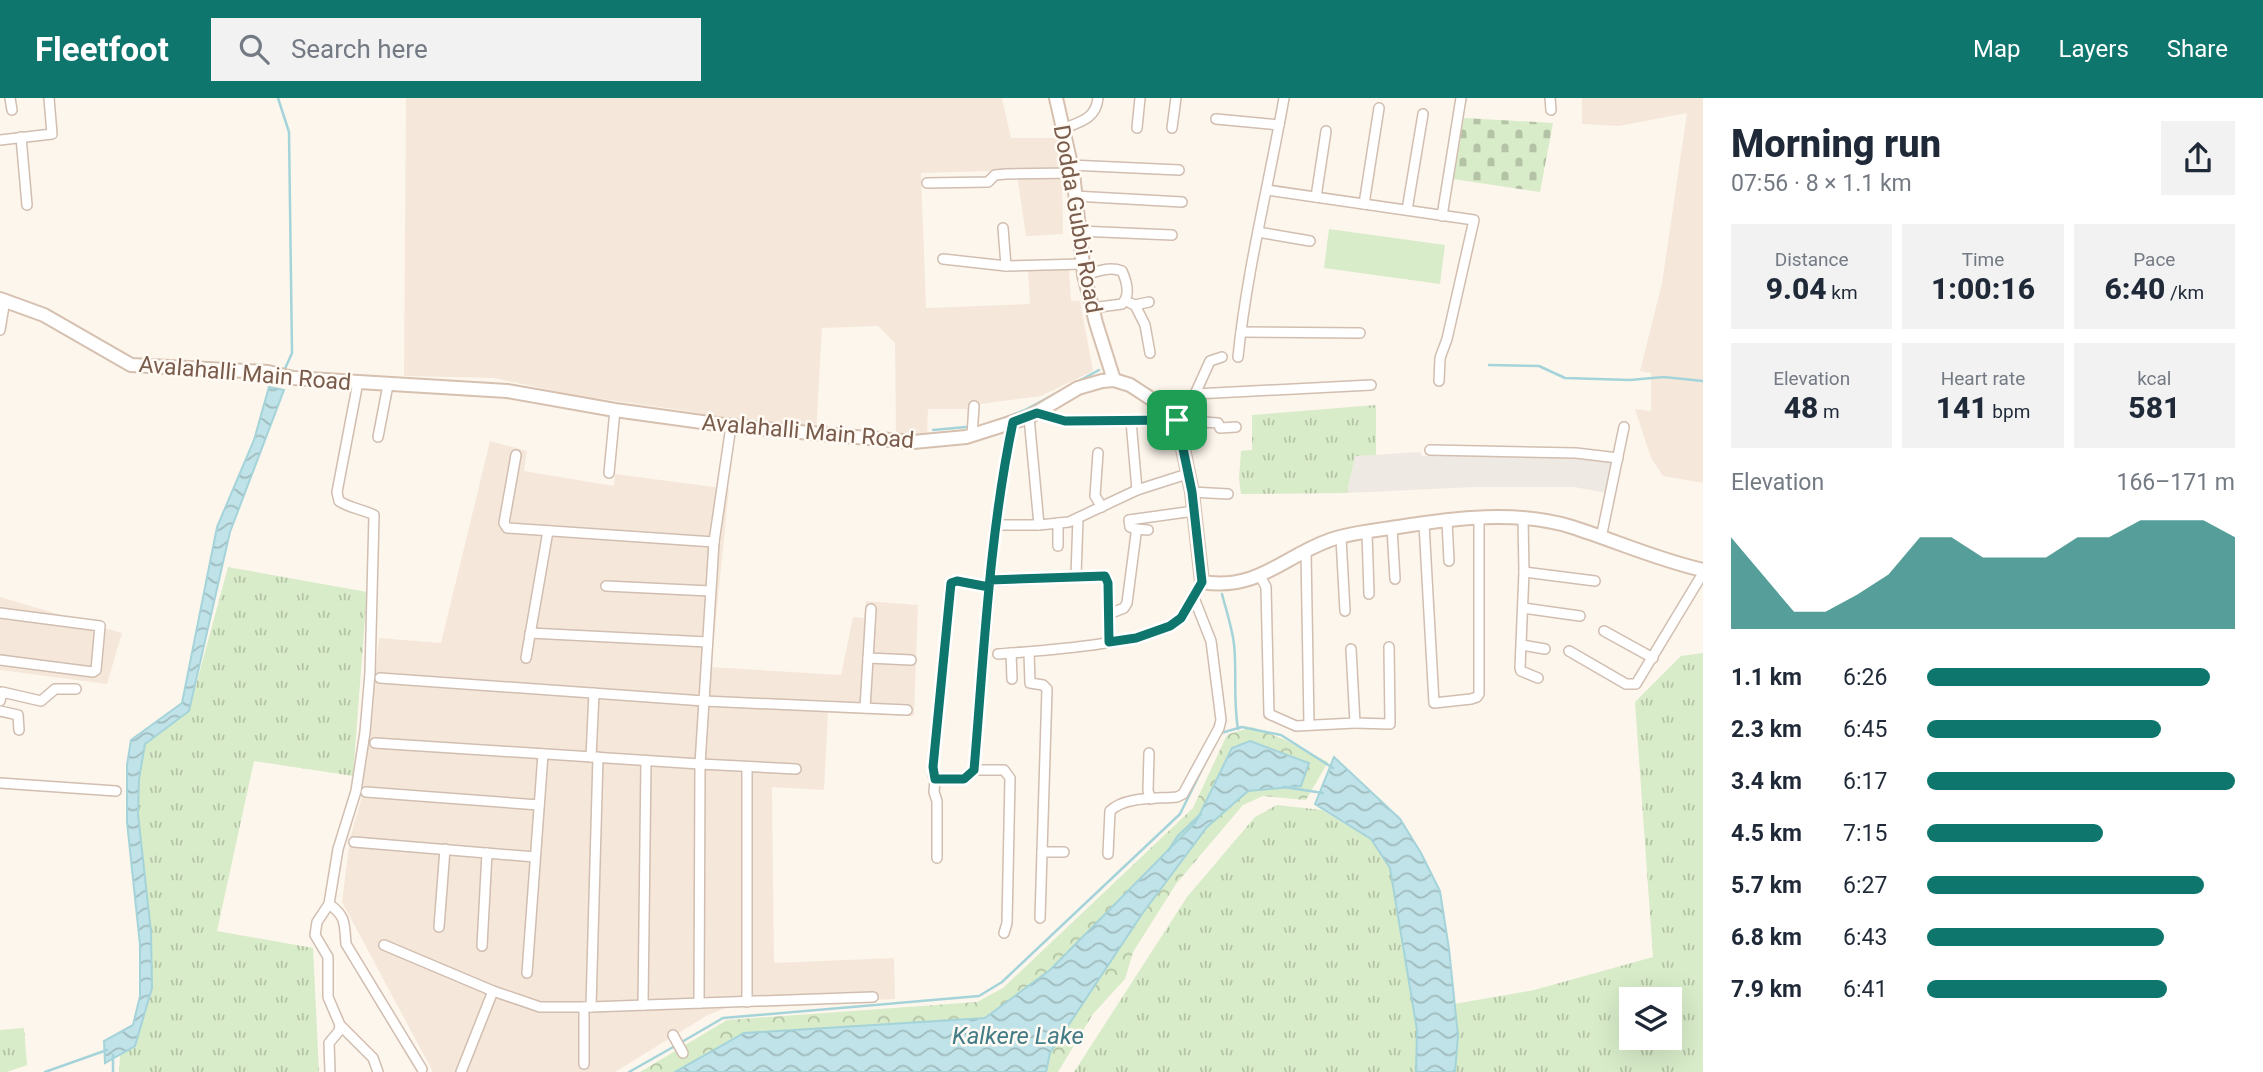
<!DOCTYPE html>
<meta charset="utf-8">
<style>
:root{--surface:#fff;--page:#f2f2f3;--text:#1f2937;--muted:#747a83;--accent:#0f766e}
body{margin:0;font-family:Roboto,sans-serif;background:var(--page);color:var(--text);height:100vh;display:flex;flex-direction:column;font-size:26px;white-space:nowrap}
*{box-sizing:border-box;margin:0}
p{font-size:23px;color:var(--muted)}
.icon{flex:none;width:38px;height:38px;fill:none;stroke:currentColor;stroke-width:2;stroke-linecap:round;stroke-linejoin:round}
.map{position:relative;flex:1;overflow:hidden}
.side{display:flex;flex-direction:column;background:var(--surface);width:560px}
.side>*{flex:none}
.buttons{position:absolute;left:1619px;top:889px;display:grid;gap:14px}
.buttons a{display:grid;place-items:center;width:63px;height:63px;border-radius:0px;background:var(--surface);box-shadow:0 7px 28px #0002;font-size:35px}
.pin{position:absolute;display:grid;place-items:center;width:60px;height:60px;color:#fff;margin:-30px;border-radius:14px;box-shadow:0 4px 10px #0006}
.round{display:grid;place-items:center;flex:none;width:74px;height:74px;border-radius:0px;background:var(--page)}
.overview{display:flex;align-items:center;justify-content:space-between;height:119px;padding:0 28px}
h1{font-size:38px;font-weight:800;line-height:52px}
.stats{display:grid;grid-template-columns:repeat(3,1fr);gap:10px;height:119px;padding:7px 28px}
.stats div{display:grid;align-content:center;border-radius:0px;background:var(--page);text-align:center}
.stats b{font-size:30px;font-weight:800}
.stats small{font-size:19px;font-weight:400}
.stats p{font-size:19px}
.chart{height:196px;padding:14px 28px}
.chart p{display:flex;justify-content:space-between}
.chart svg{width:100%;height:126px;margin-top:7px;fill:var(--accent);opacity:.7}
ul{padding:0 28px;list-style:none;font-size:23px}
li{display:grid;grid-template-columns:112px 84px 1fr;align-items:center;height:52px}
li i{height:18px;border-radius:9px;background:var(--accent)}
header{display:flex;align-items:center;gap:42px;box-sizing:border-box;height:98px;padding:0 35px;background:var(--accent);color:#fff}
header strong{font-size:33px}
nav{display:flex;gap:38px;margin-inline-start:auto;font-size:24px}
.search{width:490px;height:63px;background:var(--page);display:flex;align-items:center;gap:18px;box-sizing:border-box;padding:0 24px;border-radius:0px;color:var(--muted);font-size:26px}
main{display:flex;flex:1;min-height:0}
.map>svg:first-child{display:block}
.residential{fill:#f5e8da}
.industrial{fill:#efe9e4}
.grass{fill:url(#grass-tufts);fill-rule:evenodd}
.forest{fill:url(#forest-crowns)}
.cemetery{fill:url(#cemetery-stones)}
.pitch{fill:#d8ecc9}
.water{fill:url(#water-waves);stroke:#a5d3da;stroke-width:2}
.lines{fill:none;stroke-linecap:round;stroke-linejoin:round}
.stream{stroke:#a5d3da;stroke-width:2.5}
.street-casing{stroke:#d1beb0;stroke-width:12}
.secondary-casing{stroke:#d6c0b0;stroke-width:16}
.street{stroke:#fff;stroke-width:9}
.secondary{stroke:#fff;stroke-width:12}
.route-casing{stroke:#fff;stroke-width:14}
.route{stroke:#0f766e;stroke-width:9}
.labels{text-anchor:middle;stroke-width:5;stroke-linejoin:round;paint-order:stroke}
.street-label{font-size:23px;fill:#7a5c4d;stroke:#fffaf3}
.water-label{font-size:24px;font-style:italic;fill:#437c86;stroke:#fffaf3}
</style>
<header>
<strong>Fleetfoot</strong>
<div class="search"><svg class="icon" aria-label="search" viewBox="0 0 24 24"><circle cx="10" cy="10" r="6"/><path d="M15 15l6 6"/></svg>Search here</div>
<nav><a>Map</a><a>Layers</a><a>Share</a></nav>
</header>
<main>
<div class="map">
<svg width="1703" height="974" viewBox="0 0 1703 974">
<defs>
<pattern id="grass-tufts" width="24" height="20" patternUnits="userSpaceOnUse" patternTransform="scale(1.75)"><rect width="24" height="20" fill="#d8ecc9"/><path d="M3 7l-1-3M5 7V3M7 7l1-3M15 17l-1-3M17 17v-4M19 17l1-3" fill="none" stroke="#b4c2a5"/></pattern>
<pattern id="forest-crowns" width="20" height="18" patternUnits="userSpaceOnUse" patternTransform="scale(1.75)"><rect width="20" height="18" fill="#d8ecc9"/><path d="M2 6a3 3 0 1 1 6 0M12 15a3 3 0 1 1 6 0" fill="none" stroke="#b4c2a5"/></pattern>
<pattern id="cemetery-stones" width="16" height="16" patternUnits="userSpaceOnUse" patternTransform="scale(1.75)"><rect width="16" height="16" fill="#d8ecc9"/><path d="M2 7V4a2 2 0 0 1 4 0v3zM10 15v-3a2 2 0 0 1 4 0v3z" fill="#b4c2a5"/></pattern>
<pattern id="water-waves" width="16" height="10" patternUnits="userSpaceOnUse" patternTransform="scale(1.75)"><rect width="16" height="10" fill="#bfe3e8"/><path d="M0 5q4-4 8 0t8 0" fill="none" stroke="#a0bbbe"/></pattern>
</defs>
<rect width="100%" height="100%" fill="#fdf6ec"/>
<g class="residential">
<path d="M 406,0 L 1002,0 L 1011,40 L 1059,40 L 1067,71 L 921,75 L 926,210 L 1030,206 L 1028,173 L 1069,171 L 1071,203 L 1080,203 L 1093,273 L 1041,298 L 980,306 L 979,320 L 968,321 L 967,311 L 928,311 L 927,337 L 896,336 L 895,245 L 878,228 L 822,230 L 816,336 L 687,313 L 574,297 L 494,280 L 404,278 Z"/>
<path d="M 1582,0 L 1703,0 L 1703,385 L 1663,378 L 1651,360 L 1635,311 L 1651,313 L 1651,275 L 1640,273 L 1662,185 L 1687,15 L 1619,28 L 1582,26 Z"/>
<path d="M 1062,76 L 1063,136 L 1026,138 L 1017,77 Z"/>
<path d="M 490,343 L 527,353 L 524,373 L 614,388 L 615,376 L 729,391 L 711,569 L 841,577 L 853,519 L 864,520 L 866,503 L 918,507 L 914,618 L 828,615 L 824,692 L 772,689 L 774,865 L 894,860 L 895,901 L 728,909 L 706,918 L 615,974 L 433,974 L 342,804 L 350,740 L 361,702 L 379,540 L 441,545 Z"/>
<path d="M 0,499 L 122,535 L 107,586 L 0,572 Z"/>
</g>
<path class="industrial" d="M 1421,354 L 1422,358 L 1475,356 L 1614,361 L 1607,395 L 1574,389 L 1475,389 L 1347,395 L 1355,358 Z"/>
<g class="grass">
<path d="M 1376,307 L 1376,357 L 1355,358 L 1347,395 L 1241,396 L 1239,380 L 1241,353 L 1252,352 L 1252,317 Z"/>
<path d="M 228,469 L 367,494 L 353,678 L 254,663 L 217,833 L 313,850 L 319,974 L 119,974 L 120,957 L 136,948 L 151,834 L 138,716 L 139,681 L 145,646 L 189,613 Z"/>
<path d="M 1703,555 L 1703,974 L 1455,974 L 1458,938 L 1454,906 L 1534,892 L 1653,859 L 1635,604 L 1681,558 ZM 1631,901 L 1670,901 L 1670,940 L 1631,940 Z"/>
<path d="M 1277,707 L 1322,712 L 1371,741 L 1390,770 L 1417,932 L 1416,974 L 1074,974 L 1187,799 L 1255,719 Z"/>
<path d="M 24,930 L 27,967 L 7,974 L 0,974 L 0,932 Z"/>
</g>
<path class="forest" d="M 1252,629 L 1283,641 L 1328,664 L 1306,702 L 1263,698 L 1243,707 L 1176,786 L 1133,854 L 1125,881 L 1093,916 L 1058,974 L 1046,974 L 1050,955 L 1142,816 L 1207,729 L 1248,693 L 1301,688 L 1308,665 L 1232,650 L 1197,723 L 1050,872 L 984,920 L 744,935 L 675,974 L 640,974 L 727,922 L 977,904 L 1003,890 L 1193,710 L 1226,639 L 1229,636 Z"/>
<path class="cemetery" d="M 1464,20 L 1553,25 L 1540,94 L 1453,81 Z"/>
<path class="pitch" d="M 1329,131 L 1445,147 L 1440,186 L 1324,170 Z"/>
<g class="water">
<path d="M 269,289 L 284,292 L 230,434 L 189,613 L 145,646 L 139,681 L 138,716 L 151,834 L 152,890 L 135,948 L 105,965 L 104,943 L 133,927 L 140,898 L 140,847 L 127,724 L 127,667 L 131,642 L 182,605 L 217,429 L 254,342 Z"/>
<path d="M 1250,643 L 1309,665 L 1301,688 L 1248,693 L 1207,729 L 1142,816 L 1050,955 L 1046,974 L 675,974 L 744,935 L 985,920 L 1050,872 L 1196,724 L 1232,650 Z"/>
<path d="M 1334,659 L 1400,721 L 1421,755 L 1440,793 L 1449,851 L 1458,938 L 1455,974 L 1416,974 L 1417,932 L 1390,770 L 1371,741 L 1315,706 Z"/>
</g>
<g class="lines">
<g class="stream">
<path d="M 278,0 L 289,34 L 292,255 L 284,273"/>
<path d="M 1489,267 L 1539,268 L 1565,280 L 1630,282 L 1664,279 L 1703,283"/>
<path d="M 994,324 L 1025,312 L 1099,272"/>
<path d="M 933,332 L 966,329"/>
<path d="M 1222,496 C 1226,512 1232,529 1234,546 C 1237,574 1233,602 1238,631"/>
<path d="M 1221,635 L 1242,629 L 1281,637 L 1333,670"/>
<path d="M 1284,689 L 1323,695"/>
<path d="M 1168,753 L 1178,738 L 1201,716"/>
<path d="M 680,945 L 723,920 L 979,898 L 1002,884 L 1180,716 L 1211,653"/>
<path d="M 45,974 L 107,952"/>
<path d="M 113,974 L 113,957"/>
<path d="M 629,974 L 675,948"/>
</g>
<g class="street-casing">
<g id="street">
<path d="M 10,0 L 12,12"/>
<path d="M 1550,0 L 1551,12"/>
<path d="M 1216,21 L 1279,27"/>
<path d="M 1137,30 L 1140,0"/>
<path d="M 1172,30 L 1176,0"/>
<path d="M 1062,31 C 1080,24 1096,21 1098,0"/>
<path d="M 21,39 L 27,107"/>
<path d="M 0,42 L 52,36 L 49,0"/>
<path d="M 1070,67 L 1179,72"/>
<path d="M 927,85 L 988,84 L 995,77 L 1006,76 L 1073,75"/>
<path d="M 1267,92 L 1474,122 L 1447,241 L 1440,260 L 1439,283"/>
<path d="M 1074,98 L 1182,104"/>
<path d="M 1316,99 L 1326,33"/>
<path d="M 1364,106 L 1379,10"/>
<path d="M 1407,112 L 1423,16"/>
<path d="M 1442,118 L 1461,0"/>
<path d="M 1003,130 L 1006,168"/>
<path d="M 1078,133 L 1172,137"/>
<path d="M 1258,134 L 1310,143"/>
<path d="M 943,161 L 1006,168 L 1082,166"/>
<path d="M 1084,177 C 1097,174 1109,168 1122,173 C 1127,184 1131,197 1122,206 L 1092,210"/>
<path d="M 1130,205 L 1135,207 L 1149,204"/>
<path d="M 1135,207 L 1145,227 L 1150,255"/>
<path d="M 0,232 L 5,202"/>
<path d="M 1241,234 L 1360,235"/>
<path d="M 1238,259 C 1247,171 1269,86 1284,0"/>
<path d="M 358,284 L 337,394 L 339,403 C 349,410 362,411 374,417 L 370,575 L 365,634 L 356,693 L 338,751 L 329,806 L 317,824 L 315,837 L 328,859 L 328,899 L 340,927 L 373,960 L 378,974"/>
<path d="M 1195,296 L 1210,263 L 1222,259"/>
<path d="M 1184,308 L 1191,311 L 1203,324 L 1218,325 L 1220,330 L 1236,329"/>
<path d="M 1037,315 L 1065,323 L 1177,322"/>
<path d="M 1176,317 L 1195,296 L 1371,287"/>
<path d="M 1029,319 L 1039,427"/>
<path d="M 1131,323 L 1137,392"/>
<path d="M 972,337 L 974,308"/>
<path d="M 378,339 L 388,287"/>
<path d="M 1430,352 L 1576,355 L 1618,360"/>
<path d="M 1098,355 L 1095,398 L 1102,409"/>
<path d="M 516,357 L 504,425 L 507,430 L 714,444"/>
<path d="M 609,375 L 615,312"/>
<path d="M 1192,394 L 1228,396"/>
<path d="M 1523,421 L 1524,474 L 1520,570 L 1521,573 L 1538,580"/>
<path d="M 1447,423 L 1449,463"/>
<path d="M 1058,425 L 1058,448"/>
<path d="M 1424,426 L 1434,605 L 1471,601 L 1477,599 L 1479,596 L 1479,420"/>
<path d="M 995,427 L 1039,427 L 1069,424 L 1137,392 L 1187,376"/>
<path d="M 1392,430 L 1395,481"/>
<path d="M 1136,431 L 1148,432"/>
<path d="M 1367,435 L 1369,496"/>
<path d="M 1341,440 L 1345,513"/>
<path d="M 1601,440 L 1624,329"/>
<path d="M 1306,454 L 1309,627"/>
<path d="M 1524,474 L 1595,483"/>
<path d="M 1076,478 L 1078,420"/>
<path d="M 1260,478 L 1266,489 L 1269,616 L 1296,628 L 1355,625 L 1351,551"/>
<path d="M 990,483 L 1105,478 L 1108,485 L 1109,544"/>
<path d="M 606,488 L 710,493"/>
<path d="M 989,489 L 957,483 L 950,488 L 933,669 L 933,677 L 935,681 L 964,681 L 974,672 L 995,427 L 1013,324"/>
<path d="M 1523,510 L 1580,518"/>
<path d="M 0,515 L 100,528 L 96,572 L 93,574 L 0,562"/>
<path d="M 1109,516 L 1124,510 L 1127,505 L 1136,436 L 1136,431 L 1130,429 L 1129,422 L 1194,413"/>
<path d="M 1604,533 L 1653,560"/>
<path d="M 530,535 L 707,544"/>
<path d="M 1522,547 L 1545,551"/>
<path d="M 1569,553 L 1626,586 L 1636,586 L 1703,475"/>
<path d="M 1029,554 L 1030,585 L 1043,587 L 1047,591 L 1040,820"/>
<path d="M 1011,555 L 1012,581"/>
<path d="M 998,556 C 1037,553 1152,546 1179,522 C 1189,512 1196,496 1202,484"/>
<path d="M 526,560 L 548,433"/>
<path d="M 868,560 L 911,562"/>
<path d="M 380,580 L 704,603 L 907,612"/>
<path d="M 0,603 L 2,594 L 41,603 L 55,591 L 76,591"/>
<path d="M 865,610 L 871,511"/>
<path d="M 0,613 L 18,617 L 19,632"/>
<path d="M 1355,625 L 1390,626 L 1389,549"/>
<path d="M 375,645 L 700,666 L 714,444 L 731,328"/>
<path d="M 1149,655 L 1148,693 L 1151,701"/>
<path d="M 591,659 L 594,595"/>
<path d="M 974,672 L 1004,672 L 1010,680 L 1007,825 L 1004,835"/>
<path d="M 935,681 L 934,694 L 937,703 L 937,760"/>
<path d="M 0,685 L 116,693"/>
<path d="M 366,694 L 539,707"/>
<path d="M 354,744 L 535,759"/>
<path d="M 1042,754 L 1064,754"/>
<path d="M 1108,756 L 1110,713 C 1125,698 1157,701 1177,699 L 1183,696 L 1219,630 L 1221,622 L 1211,543 L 1194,500"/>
<path d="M 329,806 C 347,819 344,826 346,846 L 422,971"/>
<path d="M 439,829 L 445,751"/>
<path d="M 384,847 L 493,893 L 540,909 L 591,909 L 873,899"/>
<path d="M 482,848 L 487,755"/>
<path d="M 527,875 L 543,656"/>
<path d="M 747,904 L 747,669"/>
<path d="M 699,905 L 700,666 L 796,671"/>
<path d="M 643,907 L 646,663"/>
<path d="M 584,909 L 584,966"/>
<path d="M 591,909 L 598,659"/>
<path d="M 673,937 L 683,955"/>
<path d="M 330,974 L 329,945 L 339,933 L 340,927"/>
<path d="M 461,974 L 493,893"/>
</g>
</g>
<g class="secondary-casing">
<g id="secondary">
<path d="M 1056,0 L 1073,75 L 1084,177 L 1096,225 L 1114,282"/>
<path d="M 0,201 L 44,217 L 131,267 L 268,274 L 293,280 L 507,293 L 615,312 L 731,328 L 913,344 L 966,339 L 1029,319 L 1078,290 L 1102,283 L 1114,282 L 1130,287 L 1176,317 L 1192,394 L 1202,484 C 1258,493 1282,459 1330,442 C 1349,435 1377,432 1398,429 C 1453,420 1517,412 1572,429 C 1616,443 1658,462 1703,472"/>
</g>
</g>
<use href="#street" class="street"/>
<use href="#secondary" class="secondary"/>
</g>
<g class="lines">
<g class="route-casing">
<path id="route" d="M 1177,322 L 1065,323 L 1037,315 L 1013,324 C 989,438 984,556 974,672 L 964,681 L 935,681 L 933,669 L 951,485 L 957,483 L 989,489 L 990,482 L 1105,478 L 1108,485 L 1109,544 L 1136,540 L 1170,528 L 1181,520 L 1202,484 L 1192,394 L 1177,322"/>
</g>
<use href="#route" class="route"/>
</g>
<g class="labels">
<g class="street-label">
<text transform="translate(1078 121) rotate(80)" y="8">Dodda Gubbi Road</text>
<text transform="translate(245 275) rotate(5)" y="8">Avalahalli Main Road</text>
<text transform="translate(808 333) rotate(5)" y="8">Avalahalli Main Road</text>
</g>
<g class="water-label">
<text x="1018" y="946">Kalkere Lake</text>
</g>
</g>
</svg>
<div class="buttons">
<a><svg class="icon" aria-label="layers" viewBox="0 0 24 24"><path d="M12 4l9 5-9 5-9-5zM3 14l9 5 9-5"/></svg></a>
</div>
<div class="pin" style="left:1177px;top:322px;background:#1e9e55"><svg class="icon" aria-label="arrive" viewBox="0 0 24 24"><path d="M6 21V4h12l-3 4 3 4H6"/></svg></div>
</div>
<section class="side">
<div class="overview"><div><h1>Morning run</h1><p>07:56 · 8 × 1.1 km</p></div><a class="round"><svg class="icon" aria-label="share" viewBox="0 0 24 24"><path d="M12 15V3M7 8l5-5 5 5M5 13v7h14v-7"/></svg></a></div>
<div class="stats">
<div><p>Distance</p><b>9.04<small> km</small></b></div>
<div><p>Time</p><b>1:00:16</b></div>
<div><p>Pace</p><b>6:40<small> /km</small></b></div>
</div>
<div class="stats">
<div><p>Elevation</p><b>48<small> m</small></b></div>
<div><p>Heart rate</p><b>141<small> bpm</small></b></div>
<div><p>kcal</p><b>581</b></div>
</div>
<div class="chart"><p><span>Elevation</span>166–171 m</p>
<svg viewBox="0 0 160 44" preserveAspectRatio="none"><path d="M0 44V12L10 25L20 38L30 38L40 32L50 25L60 12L70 12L80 19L90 19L100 19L110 12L120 12L130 6L140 6L150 6L160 12V44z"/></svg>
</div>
<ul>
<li><b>1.1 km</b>6:26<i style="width:92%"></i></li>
<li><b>2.3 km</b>6:45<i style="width:76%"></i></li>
<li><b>3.4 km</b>6:17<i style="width:100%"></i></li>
<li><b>4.5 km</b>7:15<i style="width:57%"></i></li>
<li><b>5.7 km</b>6:27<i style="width:90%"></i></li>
<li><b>6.8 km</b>6:43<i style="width:77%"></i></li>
<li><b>7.9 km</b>6:41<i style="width:78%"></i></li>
</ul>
</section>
</main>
